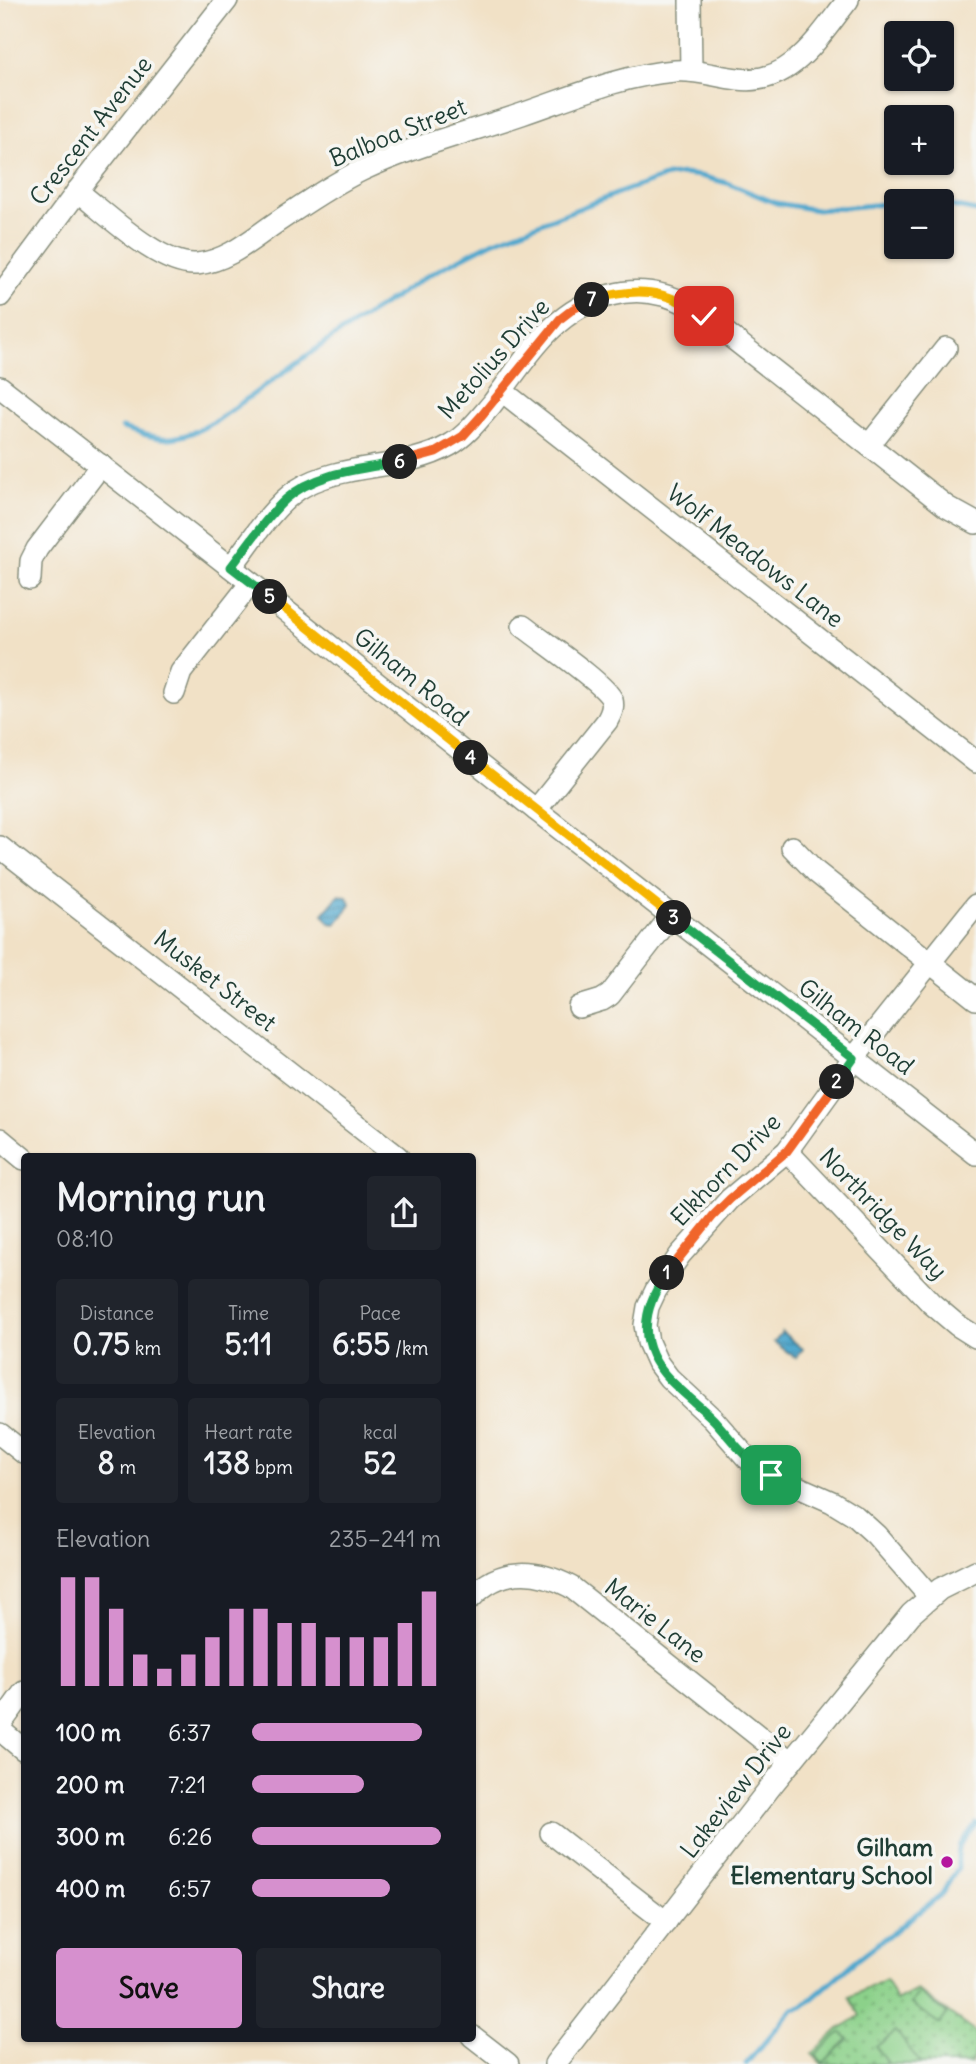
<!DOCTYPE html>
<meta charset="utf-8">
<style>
:root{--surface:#171b24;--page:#20242c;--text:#f1f3f6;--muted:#9ea1a6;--accent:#d690ce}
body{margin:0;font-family:Delius,sans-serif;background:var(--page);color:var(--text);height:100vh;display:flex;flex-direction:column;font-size:26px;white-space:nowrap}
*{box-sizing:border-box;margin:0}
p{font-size:23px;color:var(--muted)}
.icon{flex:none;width:38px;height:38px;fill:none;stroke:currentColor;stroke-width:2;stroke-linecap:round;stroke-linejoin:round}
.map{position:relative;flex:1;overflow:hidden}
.panel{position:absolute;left:21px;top:1153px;width:455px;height:889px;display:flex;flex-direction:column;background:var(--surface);border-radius:7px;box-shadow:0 2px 5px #0004}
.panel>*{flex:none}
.tools{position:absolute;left:884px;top:21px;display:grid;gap:14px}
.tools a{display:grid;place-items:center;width:70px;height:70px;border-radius:7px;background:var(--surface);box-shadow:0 2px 5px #0004;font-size:35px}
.pin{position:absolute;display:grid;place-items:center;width:60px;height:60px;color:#fff;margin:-30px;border-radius:14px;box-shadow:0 4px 10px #0006}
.km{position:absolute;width:35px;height:35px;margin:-18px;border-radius:50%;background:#222;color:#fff;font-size:19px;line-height:35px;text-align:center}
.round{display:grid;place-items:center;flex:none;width:74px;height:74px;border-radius:7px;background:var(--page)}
.head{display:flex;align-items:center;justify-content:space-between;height:119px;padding:0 35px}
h1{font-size:38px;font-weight:800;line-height:52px}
.figures{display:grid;grid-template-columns:repeat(3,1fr);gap:10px;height:119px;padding:7px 35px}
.figures div{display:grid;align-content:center;border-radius:7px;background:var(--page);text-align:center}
.figures b{font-size:30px;font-weight:800}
.figures small{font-size:19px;font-weight:400}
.figures p{font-size:19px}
.chart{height:196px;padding:14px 35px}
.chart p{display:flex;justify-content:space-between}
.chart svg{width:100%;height:126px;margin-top:7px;stroke:var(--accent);stroke-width:6}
.cta{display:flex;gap:14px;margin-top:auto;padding:14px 35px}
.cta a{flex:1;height:80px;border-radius:7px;background:var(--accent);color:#111;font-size:28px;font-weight:800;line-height:80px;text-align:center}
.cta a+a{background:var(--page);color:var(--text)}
ul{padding:0 35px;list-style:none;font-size:23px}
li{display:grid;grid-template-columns:112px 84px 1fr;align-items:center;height:52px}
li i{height:18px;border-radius:9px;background:var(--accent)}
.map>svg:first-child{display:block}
.park{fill:url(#park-dots);stroke:#56875f;stroke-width:2}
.garden{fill:#8cd18a;stroke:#56875f;stroke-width:2}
.water{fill:url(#water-rules);stroke:#387280;stroke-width:2}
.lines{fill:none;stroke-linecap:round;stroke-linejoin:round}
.stream{stroke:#50a7cd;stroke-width:5}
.minor-casing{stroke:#888f7d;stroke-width:24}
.minor{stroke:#fff;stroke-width:21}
.split-1-casing{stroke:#fff;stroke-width:14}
.split-2-casing{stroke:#fff;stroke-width:14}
.split-3-casing{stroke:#fff;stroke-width:14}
.split-4-casing{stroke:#fff;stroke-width:14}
.split-5-casing{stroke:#fff;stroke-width:14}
.split-6-casing{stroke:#fff;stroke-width:14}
.split-7-casing{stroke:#fff;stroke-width:14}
.split-8-casing{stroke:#fff;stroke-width:14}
.split-1{stroke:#22a559;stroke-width:9}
.split-2{stroke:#f0652b;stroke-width:9}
.split-3{stroke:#22a559;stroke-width:9}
.split-4{stroke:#f5b400;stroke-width:9}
.split-5{stroke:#f5b400;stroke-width:9}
.split-6{stroke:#22a559;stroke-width:9}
.split-7{stroke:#f0652b;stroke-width:9}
.split-8{stroke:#f5b400;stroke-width:9}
.poi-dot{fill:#b5179e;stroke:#f6f6f2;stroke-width:2.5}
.labels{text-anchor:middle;stroke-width:7;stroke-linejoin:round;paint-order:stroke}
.street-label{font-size:24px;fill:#1f3d34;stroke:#f6f6f2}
.poi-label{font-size:24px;font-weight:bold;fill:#1f3d34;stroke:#f6f6f2;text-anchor:end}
</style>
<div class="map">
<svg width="976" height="2064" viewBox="0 0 976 2064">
<defs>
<pattern id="park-dots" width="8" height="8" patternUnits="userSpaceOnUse" patternTransform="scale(1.75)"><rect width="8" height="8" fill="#8cd18a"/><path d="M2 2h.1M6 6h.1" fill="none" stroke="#72ab72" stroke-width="1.8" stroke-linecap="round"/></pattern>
<pattern id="water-rules" width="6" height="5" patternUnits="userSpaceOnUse" patternTransform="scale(1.75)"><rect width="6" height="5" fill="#50a7cd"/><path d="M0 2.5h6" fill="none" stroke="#4289a7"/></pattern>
</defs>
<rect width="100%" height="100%" fill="#f6f6f2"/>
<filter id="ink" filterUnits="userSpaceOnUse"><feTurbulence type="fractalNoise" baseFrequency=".0143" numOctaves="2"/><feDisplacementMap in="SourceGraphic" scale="14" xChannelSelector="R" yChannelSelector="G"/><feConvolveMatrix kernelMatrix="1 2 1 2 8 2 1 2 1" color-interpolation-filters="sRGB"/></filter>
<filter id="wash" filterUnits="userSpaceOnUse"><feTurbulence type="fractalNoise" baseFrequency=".00686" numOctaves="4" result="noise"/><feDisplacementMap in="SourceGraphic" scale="28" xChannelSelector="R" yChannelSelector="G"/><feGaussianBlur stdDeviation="1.57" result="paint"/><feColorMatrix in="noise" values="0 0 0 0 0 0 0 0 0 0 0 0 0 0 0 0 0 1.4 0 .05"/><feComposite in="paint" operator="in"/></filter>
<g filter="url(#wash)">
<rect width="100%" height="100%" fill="#f1e1c6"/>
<path class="park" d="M 886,1979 L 896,2001 L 917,1990 L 976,2033 L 976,2050 L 971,2064 L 822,2064 L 812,2054 L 839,2029 L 860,2016 L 850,1997 Z"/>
<g class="garden">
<path d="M 919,1993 L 947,2014 L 940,2024 L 911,2004 Z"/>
<path d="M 896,2031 L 921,2064 L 889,2064 L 876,2047 Z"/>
<path d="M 841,2032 L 848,2039 L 823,2063 L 816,2055 Z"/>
</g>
<g class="water">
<path d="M 339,895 L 347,897 L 351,905 L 336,924 L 330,923 L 323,914 Z"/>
<path d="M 782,1332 L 803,1349 L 796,1358 L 774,1342 Z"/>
</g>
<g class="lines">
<g class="stream">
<path d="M 942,204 L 976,211"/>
<path d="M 122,428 C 134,431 148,437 161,438 C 180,440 200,430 216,421 L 326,342 L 427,276 L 459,259 L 492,242 L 624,191 L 667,176 L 683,174 L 700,176 L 727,183 L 776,203 L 817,210 L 896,203"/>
<path d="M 746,2064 L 793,2009 L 802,2007 L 806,2004 L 855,1961 L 941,1895 L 958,1868 L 958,1854 L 960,1844 L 976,1824"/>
</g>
</g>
</g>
<g filter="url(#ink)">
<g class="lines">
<g class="minor-casing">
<g id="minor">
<path d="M 690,0 L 691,71"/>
<path d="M 77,191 C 106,213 160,267 197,264 C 229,261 254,237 280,220 C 307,202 333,184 362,170 C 413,146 469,132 522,114 C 572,97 622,75 675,71 C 696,69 717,77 738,79 C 791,86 819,36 848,0"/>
<path d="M 0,296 L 88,177 L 227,0"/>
<path d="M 0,387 L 251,583 L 536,810 L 976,1154"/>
<path d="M 502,391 L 976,762"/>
<path d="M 869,445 L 946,348"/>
<path d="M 231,567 C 250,543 272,507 297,490 C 342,461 403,472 450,445 C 467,435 479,419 492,404 C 526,359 553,309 611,295 C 640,287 667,293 693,307 L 947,507 L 976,523"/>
<path d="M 30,579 L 31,561 L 37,549 L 101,465"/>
<path d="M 523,626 C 539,639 607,685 612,700 C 614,708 611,714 607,721 L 536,810"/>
<path d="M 174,693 L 181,672 L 251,583"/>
<path d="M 0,847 L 398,1157"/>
<path d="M 792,847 L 816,872 L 976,999"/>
<path d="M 579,1007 L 602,1000 L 610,995 L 671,916"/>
<path d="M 0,1139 L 24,1159"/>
<path d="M 787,1151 L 931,1303 L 957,1325 L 976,1337"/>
<path d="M 0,1434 L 24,1453"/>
<path d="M 472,1597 C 501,1566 537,1569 571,1587 L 791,1762"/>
<path d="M 930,1597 L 876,1535 L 855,1516 L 832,1502 L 771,1475 L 747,1458 L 713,1419 L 669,1378 L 657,1362 L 648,1342 L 645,1325 L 648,1307 L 656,1290 L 680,1255 L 730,1199 L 787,1151 L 854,1058 L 976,905"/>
<path d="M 0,1725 L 24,1692"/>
<path d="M 0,1730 L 24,1750"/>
<path d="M 551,1833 L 666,1922"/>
<path d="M 472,2036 L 508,2064"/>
<path d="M 555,2064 L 772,1785 L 911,1614 L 940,1589 L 976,1571"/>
</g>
</g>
<use href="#minor" class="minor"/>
</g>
</g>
<g class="lines" filter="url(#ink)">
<g class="split-1-casing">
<path id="split-1" d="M 667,1273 C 641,1310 637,1346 670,1380 C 684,1394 700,1406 714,1420 C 733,1441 745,1460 771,1475"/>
</g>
<g class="split-2-casing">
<path id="split-2" d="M 667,1273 L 713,1216 L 730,1199 L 787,1151 L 837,1082"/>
</g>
<g class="split-3-casing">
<path id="split-3" d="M 674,918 L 854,1058 L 837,1082"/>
</g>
<g class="split-4-casing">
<path id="split-4" d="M 471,758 L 674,918"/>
</g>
<g class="split-5-casing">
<path id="split-5" d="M 270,597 L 471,758"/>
</g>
<g class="split-6-casing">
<path id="split-6" d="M 270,597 L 231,567 C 248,545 266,517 286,499 C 316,472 362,469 400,462"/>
</g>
<g class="split-7-casing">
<path id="split-7" d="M 400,462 L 436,452 L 463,436 L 482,415 L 560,319 L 573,309 L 592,300"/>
</g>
<g class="split-8-casing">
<path id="split-8" d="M 592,300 C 636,287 665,288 704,316"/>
</g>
<use href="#split-1" class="split-1"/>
<use href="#split-2" class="split-2"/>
<use href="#split-3" class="split-3"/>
<use href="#split-4" class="split-4"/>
<use href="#split-5" class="split-5"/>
<use href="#split-6" class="split-6"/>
<use href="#split-7" class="split-7"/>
<use href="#split-8" class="split-8"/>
</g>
<circle class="poi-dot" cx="947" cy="1862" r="7"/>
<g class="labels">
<g class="street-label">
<text transform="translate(91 131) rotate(-52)" y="8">Crescent Avenue</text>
<text transform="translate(398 133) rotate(-22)" y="8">Balboa Street</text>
<text transform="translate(494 359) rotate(-48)" y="8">Metolius Drive</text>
<text transform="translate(755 556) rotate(38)" y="8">Wolf Meadows Lane</text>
<text transform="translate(411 677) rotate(39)" y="8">Gilham Road</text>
<text transform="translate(215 981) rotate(38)" y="8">Musket Street</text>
<text transform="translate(856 1027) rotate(38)" y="8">Gilham Road</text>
<text transform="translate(726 1170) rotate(-46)" y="8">Elkhorn Drive</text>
<text transform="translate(883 1214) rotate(46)" y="8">Northridge Way</text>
<text transform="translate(655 1621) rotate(38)" y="8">Marie Lane</text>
<text transform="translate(736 1791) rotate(-52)" y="8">Lakeview Drive</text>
</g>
<g class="poi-label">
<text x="933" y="1856">Gilham<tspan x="933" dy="28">Elementary School</tspan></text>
</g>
</g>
</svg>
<div class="tools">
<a><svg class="icon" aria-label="locate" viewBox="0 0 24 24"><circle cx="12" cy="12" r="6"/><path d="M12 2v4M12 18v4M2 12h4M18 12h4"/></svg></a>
<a>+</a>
<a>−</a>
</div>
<div class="pin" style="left:771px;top:1475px;background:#1e9e55"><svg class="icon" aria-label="arrive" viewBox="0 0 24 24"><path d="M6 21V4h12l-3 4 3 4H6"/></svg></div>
<div class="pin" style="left:704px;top:316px;background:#d93025"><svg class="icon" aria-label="check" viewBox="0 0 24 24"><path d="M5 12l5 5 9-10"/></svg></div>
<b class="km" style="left:667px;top:1273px">1</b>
<b class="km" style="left:837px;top:1082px">2</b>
<b class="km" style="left:674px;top:918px">3</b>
<b class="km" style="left:471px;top:758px">4</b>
<b class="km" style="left:270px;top:597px">5</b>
<b class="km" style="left:400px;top:462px">6</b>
<b class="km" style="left:592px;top:300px">7</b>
<section class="panel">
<div class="head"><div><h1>Morning run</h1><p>08:10</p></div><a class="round"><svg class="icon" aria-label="share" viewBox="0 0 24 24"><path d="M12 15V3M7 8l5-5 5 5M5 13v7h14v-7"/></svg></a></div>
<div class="figures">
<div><p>Distance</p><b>0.75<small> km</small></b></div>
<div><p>Time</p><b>5:11</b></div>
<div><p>Pace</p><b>6:55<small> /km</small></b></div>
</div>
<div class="figures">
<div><p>Elevation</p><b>8<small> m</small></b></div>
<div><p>Heart rate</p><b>138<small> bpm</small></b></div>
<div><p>kcal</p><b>52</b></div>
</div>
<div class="chart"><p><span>Elevation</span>235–241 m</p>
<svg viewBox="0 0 160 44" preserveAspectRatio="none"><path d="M5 44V6M15 44V6M25 44V17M35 44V33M45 44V38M55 44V33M65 44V27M75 44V17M85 44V17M95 44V22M105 44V22M115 44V27M125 44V27M135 44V27M145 44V22M155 44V11"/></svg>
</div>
<ul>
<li><b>100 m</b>6:37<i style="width:90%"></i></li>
<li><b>200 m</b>7:21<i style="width:59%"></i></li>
<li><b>300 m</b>6:26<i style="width:100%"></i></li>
<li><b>400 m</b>6:57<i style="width:73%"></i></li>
</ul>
<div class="cta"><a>Save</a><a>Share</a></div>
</section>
</div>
